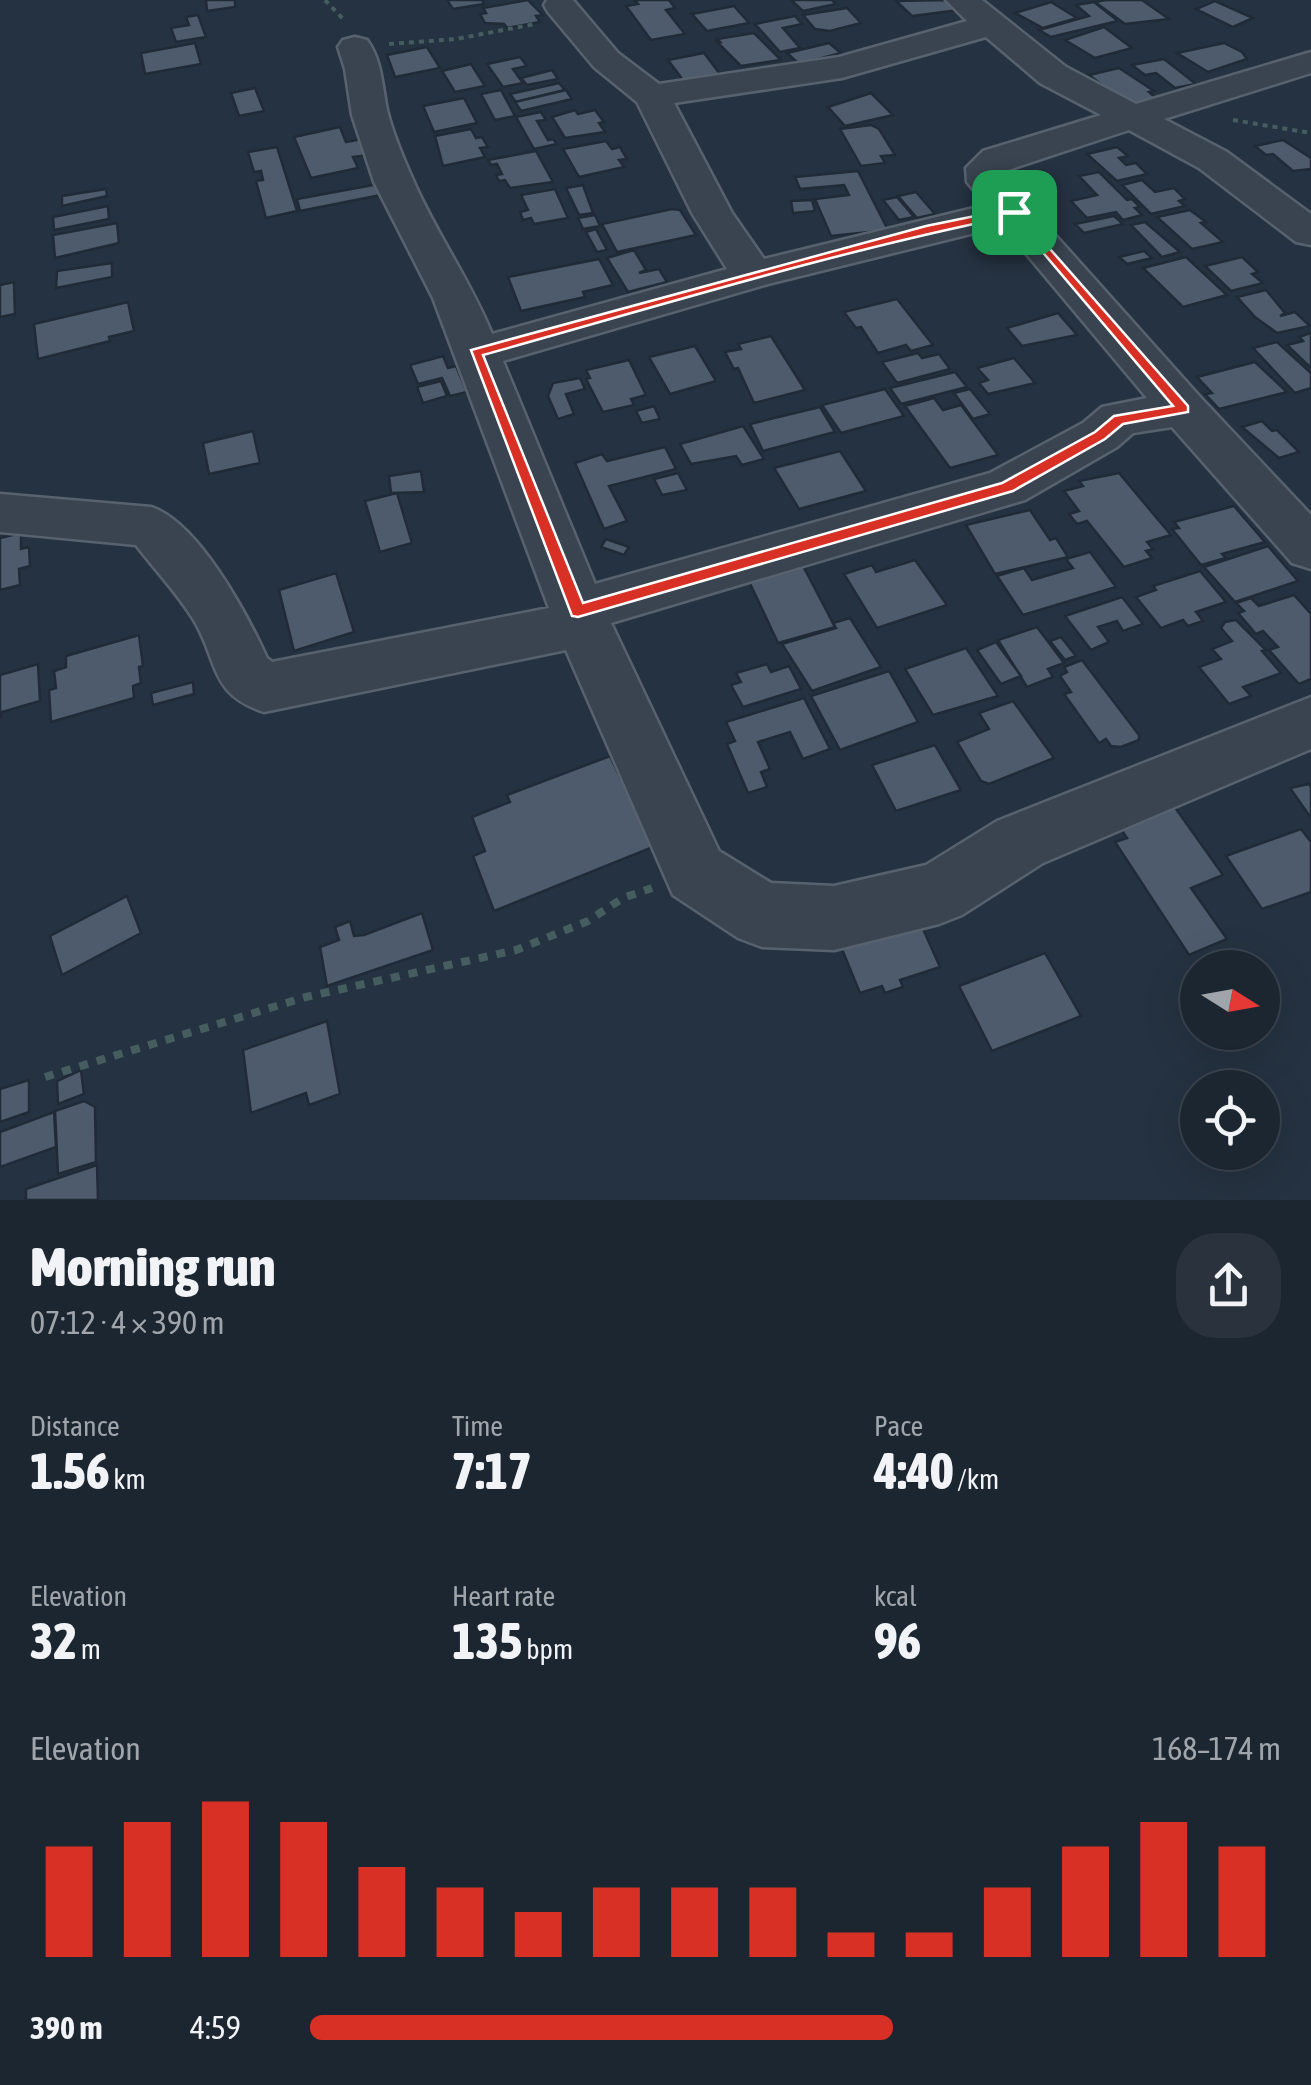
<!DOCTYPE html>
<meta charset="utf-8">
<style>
:root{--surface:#1c2631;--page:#29323d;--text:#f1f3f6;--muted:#a0a5ab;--line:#3a434d;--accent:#d93025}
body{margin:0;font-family:"Asap Condensed",sans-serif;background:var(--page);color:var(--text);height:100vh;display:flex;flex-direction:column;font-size:38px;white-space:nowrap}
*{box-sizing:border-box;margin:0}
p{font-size:32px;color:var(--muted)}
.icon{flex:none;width:55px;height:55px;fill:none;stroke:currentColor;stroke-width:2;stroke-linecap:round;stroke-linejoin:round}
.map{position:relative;height:1200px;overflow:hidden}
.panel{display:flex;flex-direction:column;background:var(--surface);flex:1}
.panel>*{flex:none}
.needle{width:65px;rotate:101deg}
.fabs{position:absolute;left:1180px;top:950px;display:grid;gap:20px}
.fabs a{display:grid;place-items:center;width:100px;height:100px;border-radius:50%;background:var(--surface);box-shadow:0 10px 40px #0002,0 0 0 2px var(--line);font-size:50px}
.pin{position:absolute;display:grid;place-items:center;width:85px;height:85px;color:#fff;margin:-42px;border-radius:20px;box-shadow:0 5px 15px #0006}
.round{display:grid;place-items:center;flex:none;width:105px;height:105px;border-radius:40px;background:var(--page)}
.headline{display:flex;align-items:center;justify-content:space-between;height:170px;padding:0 30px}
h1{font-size:55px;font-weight:800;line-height:75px}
.metrics{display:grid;grid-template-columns:repeat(3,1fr);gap:15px;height:170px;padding:10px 30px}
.metrics div{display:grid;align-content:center}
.metrics b{font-size:50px;font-weight:800}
.metrics small{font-size:28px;font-weight:400}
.metrics p{font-size:28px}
.chart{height:280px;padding:20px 30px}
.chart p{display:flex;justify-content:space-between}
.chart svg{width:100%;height:180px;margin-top:10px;stroke:var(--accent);stroke-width:6}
ul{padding:0 30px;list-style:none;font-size:32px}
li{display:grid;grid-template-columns:160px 120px 1fr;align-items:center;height:75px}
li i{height:25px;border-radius:12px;background:var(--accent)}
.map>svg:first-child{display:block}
.building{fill:#4d5b6c;stroke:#202b37;stroke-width:2.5}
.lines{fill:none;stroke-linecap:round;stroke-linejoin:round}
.minor-casing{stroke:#57626e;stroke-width:5}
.path-far1{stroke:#455d5e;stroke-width:4;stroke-dasharray:5 5;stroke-linecap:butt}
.path{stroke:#455d5e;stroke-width:8;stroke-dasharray:9 9;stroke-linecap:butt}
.minor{fill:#394450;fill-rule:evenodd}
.route{fill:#d93025;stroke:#fff;stroke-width:2.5;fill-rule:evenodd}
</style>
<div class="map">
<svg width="1311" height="1200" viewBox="0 0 1311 1200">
<rect width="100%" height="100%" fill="#253241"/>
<g class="building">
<path d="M 206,0 L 235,0 L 235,7 L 207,11 Z"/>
<path d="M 447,0 L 482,0 L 484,4 L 453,9 Z"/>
<path d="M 528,0 L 543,15 L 536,16 L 540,22 L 507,28 L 504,24 L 485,23 L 480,14 L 486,13 L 483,8 Z"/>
<path d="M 669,0 L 675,8 L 666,10 L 685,34 L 651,40 L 626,6 L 638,4 L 635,1 L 639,0 Z"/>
<path d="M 791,0 L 832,0 L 836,4 L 803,11 Z"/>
<path d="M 947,0 L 959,10 L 912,16 L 896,1 Z"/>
<path d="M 1106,0 L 1142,0 L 1169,19 L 1125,24 L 1095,2 Z"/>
<path d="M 1215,1 L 1253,18 L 1233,27 L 1196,9 Z"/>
<path d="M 1051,2 L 1077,18 L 1043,28 L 1015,13 Z"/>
<path d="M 1094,2 L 1118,21 L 1051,37 L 1039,30 L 1089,16 L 1076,5 Z"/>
<path d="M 734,6 L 749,23 L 707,31 L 692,14 Z"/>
<path d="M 847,8 L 861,23 L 830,31 L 815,29 L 803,15 Z"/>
<path d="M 198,15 L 206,37 L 176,42 L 171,28 L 189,25 L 186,17 Z"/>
<path d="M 795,16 L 802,24 L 783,28 L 800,48 L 780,52 L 755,24 Z"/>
<path d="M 1104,27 L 1132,48 L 1095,58 L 1065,40 Z"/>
<path d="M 754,33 L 781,60 L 741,66 L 717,42 L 720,42 L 717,39 Z"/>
<path d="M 195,43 L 201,64 L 145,74 L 141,53 Z"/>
<path d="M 829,43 L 841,53 L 799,64 L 787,53 Z"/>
<path d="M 1224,43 L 1242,52 L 1247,59 L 1208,72 L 1177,53 Z"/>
<path d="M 427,47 L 440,68 L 395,77 L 387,55 Z"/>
<path d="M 704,53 L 723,78 L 686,84 L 668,60 Z"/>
<path d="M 520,57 L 527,66 L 513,69 L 523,83 L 503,87 L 487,64 Z"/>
<path d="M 1164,59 L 1196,84 L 1175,88 L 1156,73 L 1145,75 L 1132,65 Z"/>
<path d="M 471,64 L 485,86 L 455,92 L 442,71 Z"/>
<path d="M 1119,68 L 1154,91 L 1149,92 L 1158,100 L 1127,107 L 1095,86 L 1102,85 L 1089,75 Z"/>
<path d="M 552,70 L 558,79 L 527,85 L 521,78 Z"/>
<path d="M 559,83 L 565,90 L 516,102 L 510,94 Z"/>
<path d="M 255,88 L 264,111 L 239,116 L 231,93 Z"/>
<path d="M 501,90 L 515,116 L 495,120 L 481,94 Z"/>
<path d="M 566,90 L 572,99 L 521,111 L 515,102 Z"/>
<path d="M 871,93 L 893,115 L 845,126 L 828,107 Z"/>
<path d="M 464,98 L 477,123 L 434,132 L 423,106 Z"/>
<path d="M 575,110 L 578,114 L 595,110 L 604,122 L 599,123 L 605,132 L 565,138 L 552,117 Z"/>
<path d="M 541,112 L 546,120 L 537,121 L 548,140 L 553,139 L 557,144 L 534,149 L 516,117 Z"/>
<path d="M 871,125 L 879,129 L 895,155 L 881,156 L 885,163 L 861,166 L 840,129 Z"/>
<path d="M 340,127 L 346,142 L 362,139 L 368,155 L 353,157 L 358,168 L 311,178 L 294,137 Z"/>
<path d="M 471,129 L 476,138 L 482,137 L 488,147 L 480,148 L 485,157 L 443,166 L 435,136 Z"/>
<path d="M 1283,140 L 1311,158 L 1311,169 L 1293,171 L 1273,154 L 1266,155 L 1255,146 Z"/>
<path d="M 606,141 L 612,149 L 620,147 L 627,159 L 619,160 L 624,167 L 579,177 L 563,149 Z"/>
<path d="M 277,147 L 297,211 L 266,218 L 256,181 L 263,180 L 261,171 L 254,172 L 248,152 Z"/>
<path d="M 1117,147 L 1128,156 L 1119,158 L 1126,165 L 1136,163 L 1147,174 L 1117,181 L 1087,154 Z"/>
<path d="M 536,151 L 553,182 L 510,188 L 505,180 L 499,181 L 496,175 L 502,174 L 497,164 L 491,165 L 488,160 Z"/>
<path d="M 858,171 L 888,230 L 831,236 L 815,199 L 849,195 L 844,185 L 800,189 L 795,177 Z"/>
<path d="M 379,172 L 391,193 L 300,211 L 297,199 L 373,185 L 370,174 Z"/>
<path d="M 1099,172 L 1127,200 L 1132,199 L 1140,207 L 1135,208 L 1142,215 L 1123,220 L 1116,212 L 1087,218 L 1071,201 L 1097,195 L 1079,176 Z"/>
<path d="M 1044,176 L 1056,189 L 1030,193 L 1024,185 L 1031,178 Z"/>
<path d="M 1142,180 L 1155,192 L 1174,188 L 1185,199 L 1179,201 L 1185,206 L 1151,214 L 1122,185 Z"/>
<path d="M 583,185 L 593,213 L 579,215 L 566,188 Z"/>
<path d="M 106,189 L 107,196 L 62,206 L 62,196 Z"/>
<path d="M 555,189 L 568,218 L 534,224 L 531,218 L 523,220 L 520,212 L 528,210 L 521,195 Z"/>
<path d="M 916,192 L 935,214 L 917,218 L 898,196 Z"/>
<path d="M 897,197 L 914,217 L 899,220 L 883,200 Z"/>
<path d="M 812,200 L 815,211 L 793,213 L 791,201 Z"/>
<path d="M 108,206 L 109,219 L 54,230 L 53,217 Z"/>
<path d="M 672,209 L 680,210 L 696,235 L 617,252 L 602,224 Z"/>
<path d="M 1190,210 L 1206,222 L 1201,223 L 1223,242 L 1192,249 L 1157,217 Z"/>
<path d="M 595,215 L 600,226 L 583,229 L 578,218 Z"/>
<path d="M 1114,216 L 1123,224 L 1084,233 L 1075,224 Z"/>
<path d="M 1145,222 L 1180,252 L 1162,257 L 1131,225 Z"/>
<path d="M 117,223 L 119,243 L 55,258 L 53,235 Z"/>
<path d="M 596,229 L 607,250 L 597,252 L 586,232 Z"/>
<path d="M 634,250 L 646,270 L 639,273 L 659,269 L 667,282 L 628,292 L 607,258 Z"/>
<path d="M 1144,251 L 1152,258 L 1127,264 L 1119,257 Z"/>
<path d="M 1186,257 L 1227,295 L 1183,307 L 1143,268 Z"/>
<path d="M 1242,257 L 1258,272 L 1252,274 L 1263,283 L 1231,291 L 1205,266 Z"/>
<path d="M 599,259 L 613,285 L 583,292 L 585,297 L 521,311 L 508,277 Z"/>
<path d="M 112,263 L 112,277 L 56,288 L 57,271 Z"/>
<path d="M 14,282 L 15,314 L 0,317 L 0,285 Z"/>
<path d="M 1266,290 L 1285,313 L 1280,316 L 1295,312 L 1310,326 L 1277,333 L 1255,317 L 1237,297 Z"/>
<path d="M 897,299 L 933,345 L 911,351 L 906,345 L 878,353 L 861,327 L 856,328 L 844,312 Z"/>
<path d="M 128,302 L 134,331 L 109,337 L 110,341 L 38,359 L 34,324 Z"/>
<path d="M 1058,313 L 1077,335 L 1022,346 L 1007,328 Z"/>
<path d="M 1311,333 L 1311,368 L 1287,345 L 1303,341 L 1299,337 Z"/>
<path d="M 771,336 L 805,390 L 754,403 L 738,368 L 734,369 L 725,352 L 741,349 L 738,344 Z"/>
<path d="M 1277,342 L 1311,373 L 1311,388 L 1295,393 L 1253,348 Z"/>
<path d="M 695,346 L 716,381 L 670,394 L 649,357 Z"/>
<path d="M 918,353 L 922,358 L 939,354 L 950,369 L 897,383 L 882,362 Z"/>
<path d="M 443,356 L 448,368 L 456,366 L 467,392 L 450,396 L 442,378 L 418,384 L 410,365 Z"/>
<path d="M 1014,358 L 1035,383 L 988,394 L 979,383 L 988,380 L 977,368 Z"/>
<path d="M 629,360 L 646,395 L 631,399 L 634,405 L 603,412 L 586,379 L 590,378 L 586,370 Z"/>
<path d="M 1255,362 L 1287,392 L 1219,409 L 1205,394 L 1212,393 L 1197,377 Z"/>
<path d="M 955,372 L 967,387 L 901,404 L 890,388 Z"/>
<path d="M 580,378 L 585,389 L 566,394 L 574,414 L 558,419 L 548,396 L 553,383 Z"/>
<path d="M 441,381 L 447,396 L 423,403 L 417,387 Z"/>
<path d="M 885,389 L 904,416 L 841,433 L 822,405 Z"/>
<path d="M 970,389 L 990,414 L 973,419 L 954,393 Z"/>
<path d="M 934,398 L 943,410 L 961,405 L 998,455 L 950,468 L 905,406 Z"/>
<path d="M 654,406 L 660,419 L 642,423 L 636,411 Z"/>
<path d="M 820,407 L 835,432 L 763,451 L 750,424 Z"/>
<path d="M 1262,421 L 1272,431 L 1277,430 L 1299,452 L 1279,458 L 1242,427 Z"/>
<path d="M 743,426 L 764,459 L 742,465 L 736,456 L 691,464 L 680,444 Z"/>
<path d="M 253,431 L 260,463 L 209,474 L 203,443 Z"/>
<path d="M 665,447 L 676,469 L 609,486 L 627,521 L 604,529 L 575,463 L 602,454 L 607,461 Z"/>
<path d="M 840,451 L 866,491 L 799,509 L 774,468 Z"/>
<path d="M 421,471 L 424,492 L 391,493 L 389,476 Z"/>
<path d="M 678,473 L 687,490 L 662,495 L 654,479 Z"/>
<path d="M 1119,473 L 1171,535 L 1147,542 L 1153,549 L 1146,551 L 1152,558 L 1124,567 L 1087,521 L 1077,524 L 1069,514 L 1079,511 L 1064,491 L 1083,486 L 1079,481 Z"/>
<path d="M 397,493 L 412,543 L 380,552 L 365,501 Z"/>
<path d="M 1234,506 L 1265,542 L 1222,554 L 1226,558 L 1201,565 L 1172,529 L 1179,528 L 1174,522 Z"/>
<path d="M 1030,510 L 1050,540 L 1056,538 L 1068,557 L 995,574 L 966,525 Z"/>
<path d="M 21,533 L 21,549 L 29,547 L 30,566 L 19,569 L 20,585 L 0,590 L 0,538 Z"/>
<path d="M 606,539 L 629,547 L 624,555 L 601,547 Z"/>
<path d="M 1268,546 L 1298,581 L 1235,602 L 1204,567 Z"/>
<path d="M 1090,552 L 1116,587 L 1023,615 L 997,576 L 1024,568 L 1032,580 L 1073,568 L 1066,559 Z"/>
<path d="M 915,560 L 947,605 L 877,628 L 844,574 L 872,565 L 876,572 Z"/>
<path d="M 801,562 L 835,627 L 778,643 L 746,575 Z"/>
<path d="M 1200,571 L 1226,602 L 1196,612 L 1203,621 L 1188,626 L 1183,620 L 1161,628 L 1136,597 L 1156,590 L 1153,586 Z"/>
<path d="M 336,573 L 354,632 L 294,651 L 279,590 Z"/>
<path d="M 1294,595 L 1311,614 L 1311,679 L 1299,684 L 1269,650 L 1278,647 L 1263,631 L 1256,634 L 1238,613 L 1244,611 L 1236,603 L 1251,598 L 1259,606 Z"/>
<path d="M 1122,597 L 1143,624 L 1123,631 L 1117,621 L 1098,627 L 1109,642 L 1091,650 L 1065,616 Z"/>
<path d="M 850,618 L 881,667 L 812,691 L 782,644 L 836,628 L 833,623 Z"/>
<path d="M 1236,620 L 1266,650 L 1262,651 L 1281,673 L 1243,687 L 1251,696 L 1229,704 L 1199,667 L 1221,659 L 1212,649 L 1232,641 L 1221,628 L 1225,622 Z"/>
<path d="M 1037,627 L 1064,663 L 1048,669 L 1053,677 L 1027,687 L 998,640 Z"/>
<path d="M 139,635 L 143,666 L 139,667 L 141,683 L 133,686 L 134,698 L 51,722 L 49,690 L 56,688 L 54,671 L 66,667 L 66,656 Z"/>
<path d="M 1061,637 L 1076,656 L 1065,660 L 1050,641 Z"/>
<path d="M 996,642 L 1021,676 L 1001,684 L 977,650 Z"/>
<path d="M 966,648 L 998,696 L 933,715 L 905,669 Z"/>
<path d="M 1082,660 L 1139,735 L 1139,740 L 1121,747 L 1111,746 L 1106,739 L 1099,743 L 1064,694 L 1071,692 L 1060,676 L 1067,672 L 1064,667 Z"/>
<path d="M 38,664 L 40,701 L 2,712 L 0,718 L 0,675 Z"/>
<path d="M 767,664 L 771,672 L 789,666 L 801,689 L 743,707 L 731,685 L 741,682 L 736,673 Z"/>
<path d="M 889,671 L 918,722 L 840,750 L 811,696 Z"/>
<path d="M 193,682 L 194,694 L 153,705 L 151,693 Z"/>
<path d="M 804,698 L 830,749 L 803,759 L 790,732 L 758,742 L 770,769 L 761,772 L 767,787 L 748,793 L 727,744 L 735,741 L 726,722 Z"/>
<path d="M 1013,701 L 1054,758 L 989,784 L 981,781 L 957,742 L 989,729 L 979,713 Z"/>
<path d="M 935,745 L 961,790 L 896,811 L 872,765 Z"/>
<path d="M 610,756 L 621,779 L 629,776 L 653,847 L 494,911 L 473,856 L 485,851 L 472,817 L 510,802 L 507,795 Z"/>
<path d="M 1309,784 L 1311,787 L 1311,818 L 1290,788 Z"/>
<path d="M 1164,792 L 1223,875 L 1191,888 L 1227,939 L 1189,955 L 1115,842 L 1127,838 L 1110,812 Z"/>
<path d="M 1301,829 L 1311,842 L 1311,892 L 1262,909 L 1226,856 Z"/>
<path d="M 127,896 L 141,933 L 62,975 L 50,936 Z"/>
<path d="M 422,913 L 433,950 L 327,986 L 320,947 L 339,940 L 335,927 L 350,921 L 354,936 L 364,935 Z"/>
<path d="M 916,913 L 940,967 L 900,980 L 903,987 L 885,993 L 882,986 L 860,993 L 837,937 Z"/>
<path d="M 1045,953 L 1081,1016 L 992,1051 L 959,986 Z"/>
<path d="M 327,1021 L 340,1094 L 309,1105 L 306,1093 L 251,1113 L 243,1050 Z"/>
<path d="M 81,1070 L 84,1094 L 58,1104 L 57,1081 Z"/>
<path d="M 29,1080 L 29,1112 L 0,1122 L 0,1089 Z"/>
<path d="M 84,1101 L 95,1107 L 96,1162 L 58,1174 L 55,1111 Z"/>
<path d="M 54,1112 L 56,1147 L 0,1167 L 0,1132 Z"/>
<path d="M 97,1165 L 98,1200 L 26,1200 L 26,1189 Z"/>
</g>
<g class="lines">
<g class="minor-casing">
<path id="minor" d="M 547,0 L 573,0 L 618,53 L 659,84 L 839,57 L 967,21 L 946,0 L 982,0 L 1066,67 L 1136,104 L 1311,52 L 1311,73 L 1164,119 L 1227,152 L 1311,214 L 1311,245 L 1296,242 L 1199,168 L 1129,130 L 1005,171 L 1006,180 L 1200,397 L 1311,515 L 1311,569 L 1292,563 L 1172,427 L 1133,433 L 1117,447 L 1025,500 L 611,623 L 719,851 L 771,883 L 834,886 L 926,865 L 997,821 L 1311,697 L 1311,749 L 1043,863 L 962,915 L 939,924 L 834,950 L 762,947 L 738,938 L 673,895 L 566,650 L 264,712 C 210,694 219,664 195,622 C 179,595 155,570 136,545 L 0,532 L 0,494 L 151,507 C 198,522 247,614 267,658 L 272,662 L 549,608 L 433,298 L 374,182 L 352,115 L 345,69 L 338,47 L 343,40 L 355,37 L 367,40 C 383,62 382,89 388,114 C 394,136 404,160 413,180 C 436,233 470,280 492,334 L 727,269 L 692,213 L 637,102 L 594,67 L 548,12 L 544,5 ZM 986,37 L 1040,83 L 1101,115 L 983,151 L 966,168 L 967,182 L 986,205 L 764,259 L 732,213 L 674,103 L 842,78 ZM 1003,226 L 1147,398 L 1102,407 L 1083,423 L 990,473 L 595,584 L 503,361 L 768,284 Z"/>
</g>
<g class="path-far1">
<path d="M 325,0 L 345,21"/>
<path d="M 389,44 L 456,39 L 535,24"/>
<path d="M 1233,120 L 1311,133"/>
</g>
<path class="path" d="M 45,1077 L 306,997 L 516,950 L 588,921 L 623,898 L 652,888"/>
<use href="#minor" class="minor"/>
</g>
<path class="route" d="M 1014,208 L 1188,406 L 1188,412 L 1123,424 L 1105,439 L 1013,491 L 578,617 L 572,616 L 471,350 L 926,226 ZM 1012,216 L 1173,406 L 1114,416 L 1095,432 L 1002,483 L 583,603 L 483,355 C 659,306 833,252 1012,216 Z"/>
</svg>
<div class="fabs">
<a><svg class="needle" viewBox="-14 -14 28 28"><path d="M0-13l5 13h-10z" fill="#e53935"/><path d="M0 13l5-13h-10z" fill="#a0a5ab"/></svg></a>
<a><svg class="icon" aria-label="locate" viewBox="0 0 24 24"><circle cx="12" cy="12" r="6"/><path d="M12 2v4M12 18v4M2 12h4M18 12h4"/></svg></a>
</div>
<div class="pin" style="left:1014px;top:212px;background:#1e9e55"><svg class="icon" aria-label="arrive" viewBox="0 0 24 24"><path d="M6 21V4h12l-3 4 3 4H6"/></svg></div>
</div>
<section class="panel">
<div class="headline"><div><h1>Morning run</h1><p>07:12 · 4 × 390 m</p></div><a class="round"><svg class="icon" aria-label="share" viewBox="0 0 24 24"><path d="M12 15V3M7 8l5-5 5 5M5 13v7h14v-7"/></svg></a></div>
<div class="metrics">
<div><p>Distance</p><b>1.56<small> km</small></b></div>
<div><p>Time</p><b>7:17</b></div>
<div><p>Pace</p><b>4:40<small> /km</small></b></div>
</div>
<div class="metrics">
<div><p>Elevation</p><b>32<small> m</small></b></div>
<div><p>Heart rate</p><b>135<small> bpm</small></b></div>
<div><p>kcal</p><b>96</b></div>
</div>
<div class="chart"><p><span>Elevation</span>168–174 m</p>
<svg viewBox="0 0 160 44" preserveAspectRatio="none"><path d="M5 44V17M15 44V11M25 44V6M35 44V11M45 44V22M55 44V27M65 44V33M75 44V27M85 44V27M95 44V27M105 44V38M115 44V38M125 44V27M135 44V17M145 44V11M155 44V17"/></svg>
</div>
<ul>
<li><b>390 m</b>4:59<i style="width:60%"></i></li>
</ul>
</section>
